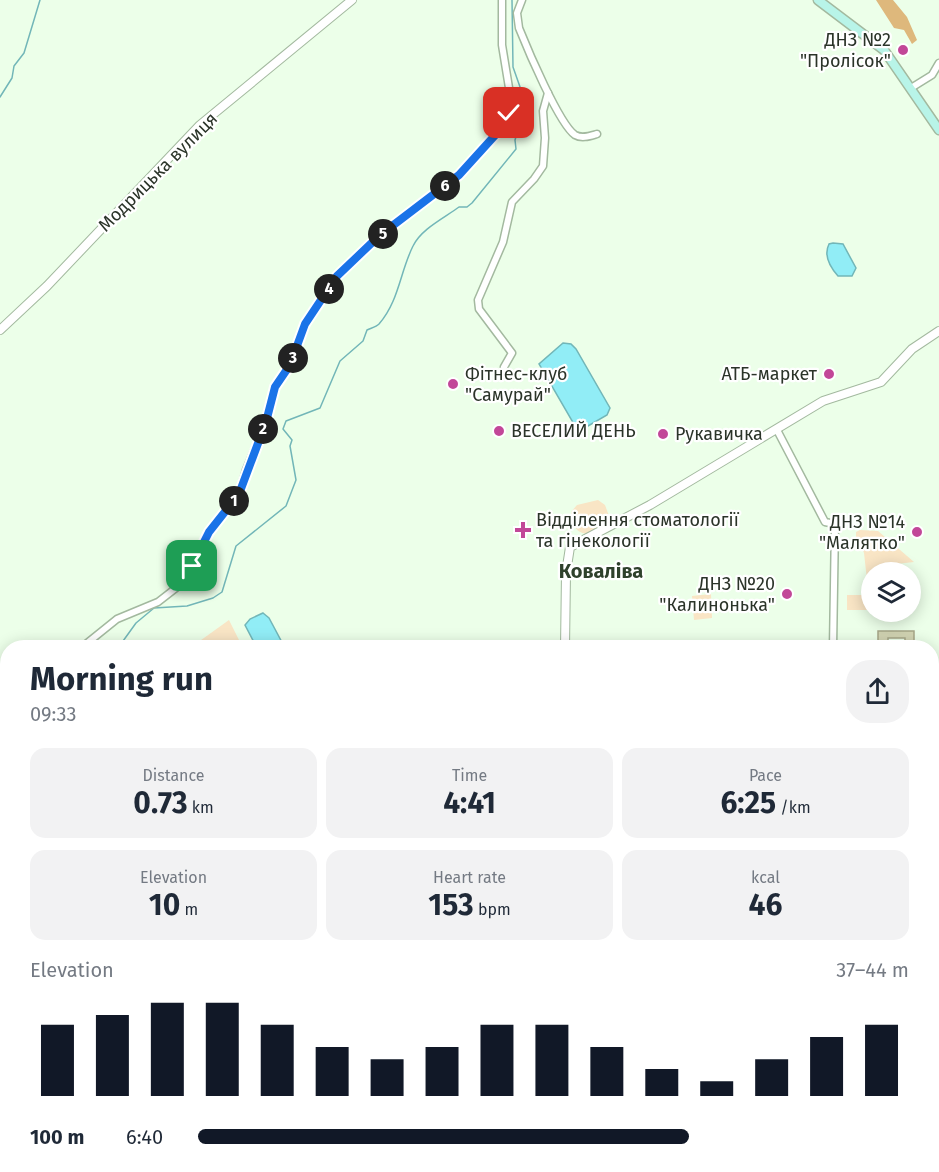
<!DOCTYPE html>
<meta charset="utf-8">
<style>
:root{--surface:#fff;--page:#f2f2f3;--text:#1f2937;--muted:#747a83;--accent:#111827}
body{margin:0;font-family:"Fira Sans",sans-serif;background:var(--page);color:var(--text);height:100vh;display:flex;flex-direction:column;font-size:22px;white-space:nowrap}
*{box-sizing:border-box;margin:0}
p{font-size:20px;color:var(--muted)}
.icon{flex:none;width:33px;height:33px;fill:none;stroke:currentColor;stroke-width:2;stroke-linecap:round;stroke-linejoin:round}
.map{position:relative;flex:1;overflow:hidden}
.details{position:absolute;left:0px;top:640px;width:939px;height:532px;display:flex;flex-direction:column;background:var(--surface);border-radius:24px 24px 0 0;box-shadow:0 3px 15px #0003}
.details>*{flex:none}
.controls{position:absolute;left:861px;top:562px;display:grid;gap:12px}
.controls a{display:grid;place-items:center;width:60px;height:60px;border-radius:50%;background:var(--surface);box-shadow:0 3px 15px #0003;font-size:30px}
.pin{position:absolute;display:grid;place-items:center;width:51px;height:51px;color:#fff;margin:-26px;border-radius:12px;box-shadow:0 3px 9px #0006}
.km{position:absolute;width:30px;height:30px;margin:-15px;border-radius:50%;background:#222;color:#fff;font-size:16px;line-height:30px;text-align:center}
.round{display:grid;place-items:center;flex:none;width:63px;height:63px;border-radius:24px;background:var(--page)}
.head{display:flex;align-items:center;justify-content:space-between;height:102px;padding:0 30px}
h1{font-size:33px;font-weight:700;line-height:45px}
.stats{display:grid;grid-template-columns:repeat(3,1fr);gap:9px;height:102px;padding:6px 30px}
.stats div{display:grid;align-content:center;border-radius:15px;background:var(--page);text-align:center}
.stats b{font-size:30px;font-weight:700}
.stats small{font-size:16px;font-weight:400}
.stats p{font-size:16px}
.chart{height:168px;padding:12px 30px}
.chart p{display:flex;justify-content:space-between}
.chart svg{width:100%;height:108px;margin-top:6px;stroke:var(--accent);stroke-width:6}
ul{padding:0 30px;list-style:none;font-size:20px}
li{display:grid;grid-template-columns:96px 72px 1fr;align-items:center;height:45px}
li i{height:15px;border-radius:8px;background:var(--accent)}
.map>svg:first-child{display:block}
.green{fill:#f9e5c5}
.forest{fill:#deb87c}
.water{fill:#91edf6;stroke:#72b6b8;stroke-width:1.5}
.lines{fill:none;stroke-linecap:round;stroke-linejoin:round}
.stream{stroke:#72b6b8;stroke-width:1.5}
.river{stroke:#91edf6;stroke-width:9}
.building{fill:#d2d4b3;stroke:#a6a788;stroke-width:1.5}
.minor-casing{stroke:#a3b99f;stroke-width:9}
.tertiary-casing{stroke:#a3b99f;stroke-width:10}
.secondary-casing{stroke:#a3b99f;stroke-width:11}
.minor{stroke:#fff;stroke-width:6}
.tertiary{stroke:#fff;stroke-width:8}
.secondary{stroke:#b8f4e8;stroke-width:8}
.route-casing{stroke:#fff;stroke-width:12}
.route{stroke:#1a73e8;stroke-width:8}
.poi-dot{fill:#c24798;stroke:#fff;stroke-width:2}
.labels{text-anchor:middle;stroke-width:4.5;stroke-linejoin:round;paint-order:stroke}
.poi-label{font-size:18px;fill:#2b3429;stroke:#fff;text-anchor:end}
.street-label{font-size:18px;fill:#2b3429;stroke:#fff}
.neighbourhood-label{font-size:20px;font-weight:bold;fill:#2f412c;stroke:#fff}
</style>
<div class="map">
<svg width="939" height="1172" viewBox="0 0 939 1172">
<rect width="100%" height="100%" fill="#ecffe9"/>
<g class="green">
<path d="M 598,500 L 605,505 L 609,516 L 606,523 L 587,534 C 574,532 573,524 571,512 L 577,505 Z"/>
<path d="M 860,530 L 878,531 L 914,562 L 896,564 L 897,573 L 872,573 L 871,588 L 868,589 L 864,553 L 862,548 L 856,547 L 856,532 Z"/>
<path d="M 711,594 L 712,618 L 694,620 L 692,596 Z"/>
<rect x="847" y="595" width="22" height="15"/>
<path d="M 229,620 L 243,648 L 190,648 Z"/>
</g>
<path class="forest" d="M 876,0 L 893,0 L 907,17 L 917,40 L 912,44 L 904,30 L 894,28 Z"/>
<g class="water">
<path d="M 833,243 L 843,244 L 856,268 L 852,276 L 838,276 C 830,267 823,256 829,244 Z"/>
<path d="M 563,343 L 571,344 L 576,349 L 610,408 L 607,415 L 581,430 L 575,426 L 539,364 Z"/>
<path d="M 263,613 L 269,618 L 285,648 L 257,648 L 245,625 L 250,619 Z"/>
</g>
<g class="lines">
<g class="stream">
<path d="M 0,97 L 12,78 L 14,66 L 24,53 L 40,0"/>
<path d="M 118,648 L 136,623 L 154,608 L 187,606 L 213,598 L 222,592 L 236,546 L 286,506 L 296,480 L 290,446 L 292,440 L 283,429 L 286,421 L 320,408 L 340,361 L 363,341 L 367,330 C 371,328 376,327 379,324 C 399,301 400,272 413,246 C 421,229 444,218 459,207 L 467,207 L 472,203 L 516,149 L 515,140 L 526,104 L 513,67 L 512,0"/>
<path d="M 0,778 L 8,775"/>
<path d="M 932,783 L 939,779"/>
<path d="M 636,1172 L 639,1166"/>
</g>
<g class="river">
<path d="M 0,1115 L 8,1139"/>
<path d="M 29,1166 L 53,1172"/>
<path d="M 133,1172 L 149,1168 L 173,1172"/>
<path d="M 184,1172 L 256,1172"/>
<path d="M 322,1172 L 333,1172"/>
</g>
</g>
<path class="building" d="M 878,631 L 914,631 L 914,648 L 905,648 L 905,638 L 888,638 L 888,648 L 878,648 Z"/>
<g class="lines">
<g class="minor-casing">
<g id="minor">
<path d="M 522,0 L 517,13 L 519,28 C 527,48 559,124 575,135 C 582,139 590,136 597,134"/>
<path d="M 911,88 L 932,75 L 939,63"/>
<path d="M 504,367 L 512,353 L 479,309 L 478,300 L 503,242 L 512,202 L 534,179 L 543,166 L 545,138 L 543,111 L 548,93"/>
<path d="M 777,430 L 825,522 L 835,524 L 833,648"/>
<path d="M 81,648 L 117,619 L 158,602 L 185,581 L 209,532 L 239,494 L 246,470 L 266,422 L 275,387 L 290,365 L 305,325 L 337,275 L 379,236 L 459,175 L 498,132 L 509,113 L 511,100 L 502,45 L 502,0"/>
<path d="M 0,714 L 8,707"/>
<path d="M 932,739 L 939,737"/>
<path d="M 932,754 L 939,773"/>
<path d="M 0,895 L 8,895"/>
<path d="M 932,1103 L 939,1100"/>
<path d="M 443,1166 L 473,1172"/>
<path d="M 795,1166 L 798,1172"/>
<path d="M 920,1166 L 923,1172"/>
<path d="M 476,1172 L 486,1166"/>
<path d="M 730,1172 L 746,1166"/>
</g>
</g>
<g class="tertiary-casing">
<g id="tertiary">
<path d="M 0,330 L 47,286 L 200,125 L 352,0"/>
<path d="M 565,648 L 566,573 L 570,547 L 650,505 L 823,401 L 881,382 L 912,349 L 939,331"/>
<path d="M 932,880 L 939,880"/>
</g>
</g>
<g class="secondary-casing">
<path id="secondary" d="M 818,0 L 884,50 L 939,130"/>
</g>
<use href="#minor" class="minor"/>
<use href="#tertiary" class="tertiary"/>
<use href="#secondary" class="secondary"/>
</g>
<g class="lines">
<g class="route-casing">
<path id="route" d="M 192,566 L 209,532 L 239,494 L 266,422 L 275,387 L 290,365 L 305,324 L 337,276 L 379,236 L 459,175 L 498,132 L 509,113"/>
</g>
<use href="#route" class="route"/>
</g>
<g class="poi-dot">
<circle cx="903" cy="50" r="6"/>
<circle cx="829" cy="374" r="6"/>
<circle cx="453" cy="384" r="6"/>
<circle cx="499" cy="431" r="6"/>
<circle cx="663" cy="434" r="6"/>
<path d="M520 521h6v6h6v6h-6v6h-6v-6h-6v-6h6z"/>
<circle cx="917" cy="532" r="6"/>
<circle cx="787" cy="594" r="6"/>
</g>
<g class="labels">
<g class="poi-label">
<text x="891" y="46">ДНЗ №2<tspan x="891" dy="21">"Пролісок"</tspan></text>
<text x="465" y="380" text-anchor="start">Фітнес-клуб<tspan x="465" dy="21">"Самурай"</tspan></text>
<text x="817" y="380">АТБ-маркет</text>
<text x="511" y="437" text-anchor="start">ВЕСЕЛИЙ ДЕНЬ</text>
<text x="675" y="440" text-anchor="start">Рукавичка</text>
<text x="536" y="526" text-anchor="start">Відділення стоматології<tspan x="536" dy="21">та гінекології</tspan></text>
<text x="905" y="528">ДНЗ №14<tspan x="905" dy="21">"Малятко"</tspan></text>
<text x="775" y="590">ДНЗ №20<tspan x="775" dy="21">"Калинонька"</tspan></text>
</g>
<g class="street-label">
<text transform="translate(158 172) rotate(-45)" y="6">Модрицька вулиця</text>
</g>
<g class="neighbourhood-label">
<text x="601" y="578">Коваліва</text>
</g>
</g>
</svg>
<div class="controls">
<a><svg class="icon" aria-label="layers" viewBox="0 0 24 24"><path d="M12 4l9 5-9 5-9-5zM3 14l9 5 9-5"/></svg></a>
</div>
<div class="pin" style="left:192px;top:566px;background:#1e9e55"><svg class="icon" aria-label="arrive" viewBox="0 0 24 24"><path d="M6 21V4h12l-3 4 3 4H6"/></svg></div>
<div class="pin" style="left:509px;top:113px;background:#d93025"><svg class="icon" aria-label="check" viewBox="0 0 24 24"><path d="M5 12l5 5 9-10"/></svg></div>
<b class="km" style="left:234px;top:501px">1</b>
<b class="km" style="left:263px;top:429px">2</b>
<b class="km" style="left:293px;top:358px">3</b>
<b class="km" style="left:329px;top:289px">4</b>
<b class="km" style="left:383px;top:234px">5</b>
<b class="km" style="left:445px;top:186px">6</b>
<section class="details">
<div class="head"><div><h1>Morning run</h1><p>09:33</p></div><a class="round"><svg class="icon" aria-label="share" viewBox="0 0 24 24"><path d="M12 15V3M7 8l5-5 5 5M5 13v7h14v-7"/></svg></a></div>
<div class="stats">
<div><p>Distance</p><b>0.73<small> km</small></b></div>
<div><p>Time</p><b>4:41</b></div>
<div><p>Pace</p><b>6:25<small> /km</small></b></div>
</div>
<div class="stats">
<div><p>Elevation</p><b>10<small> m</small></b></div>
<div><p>Heart rate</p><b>153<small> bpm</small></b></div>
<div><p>kcal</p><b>46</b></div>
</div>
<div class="chart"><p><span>Elevation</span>37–44 m</p>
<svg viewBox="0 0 160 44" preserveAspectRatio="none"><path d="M5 44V15M15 44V11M25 44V6M35 44V6M45 44V15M55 44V24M65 44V29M75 44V24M85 44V15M95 44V15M105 44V24M115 44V33M125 44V38M135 44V29M145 44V20M155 44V15"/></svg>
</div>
<ul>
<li><b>100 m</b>6:40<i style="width:69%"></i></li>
</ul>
</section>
</div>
